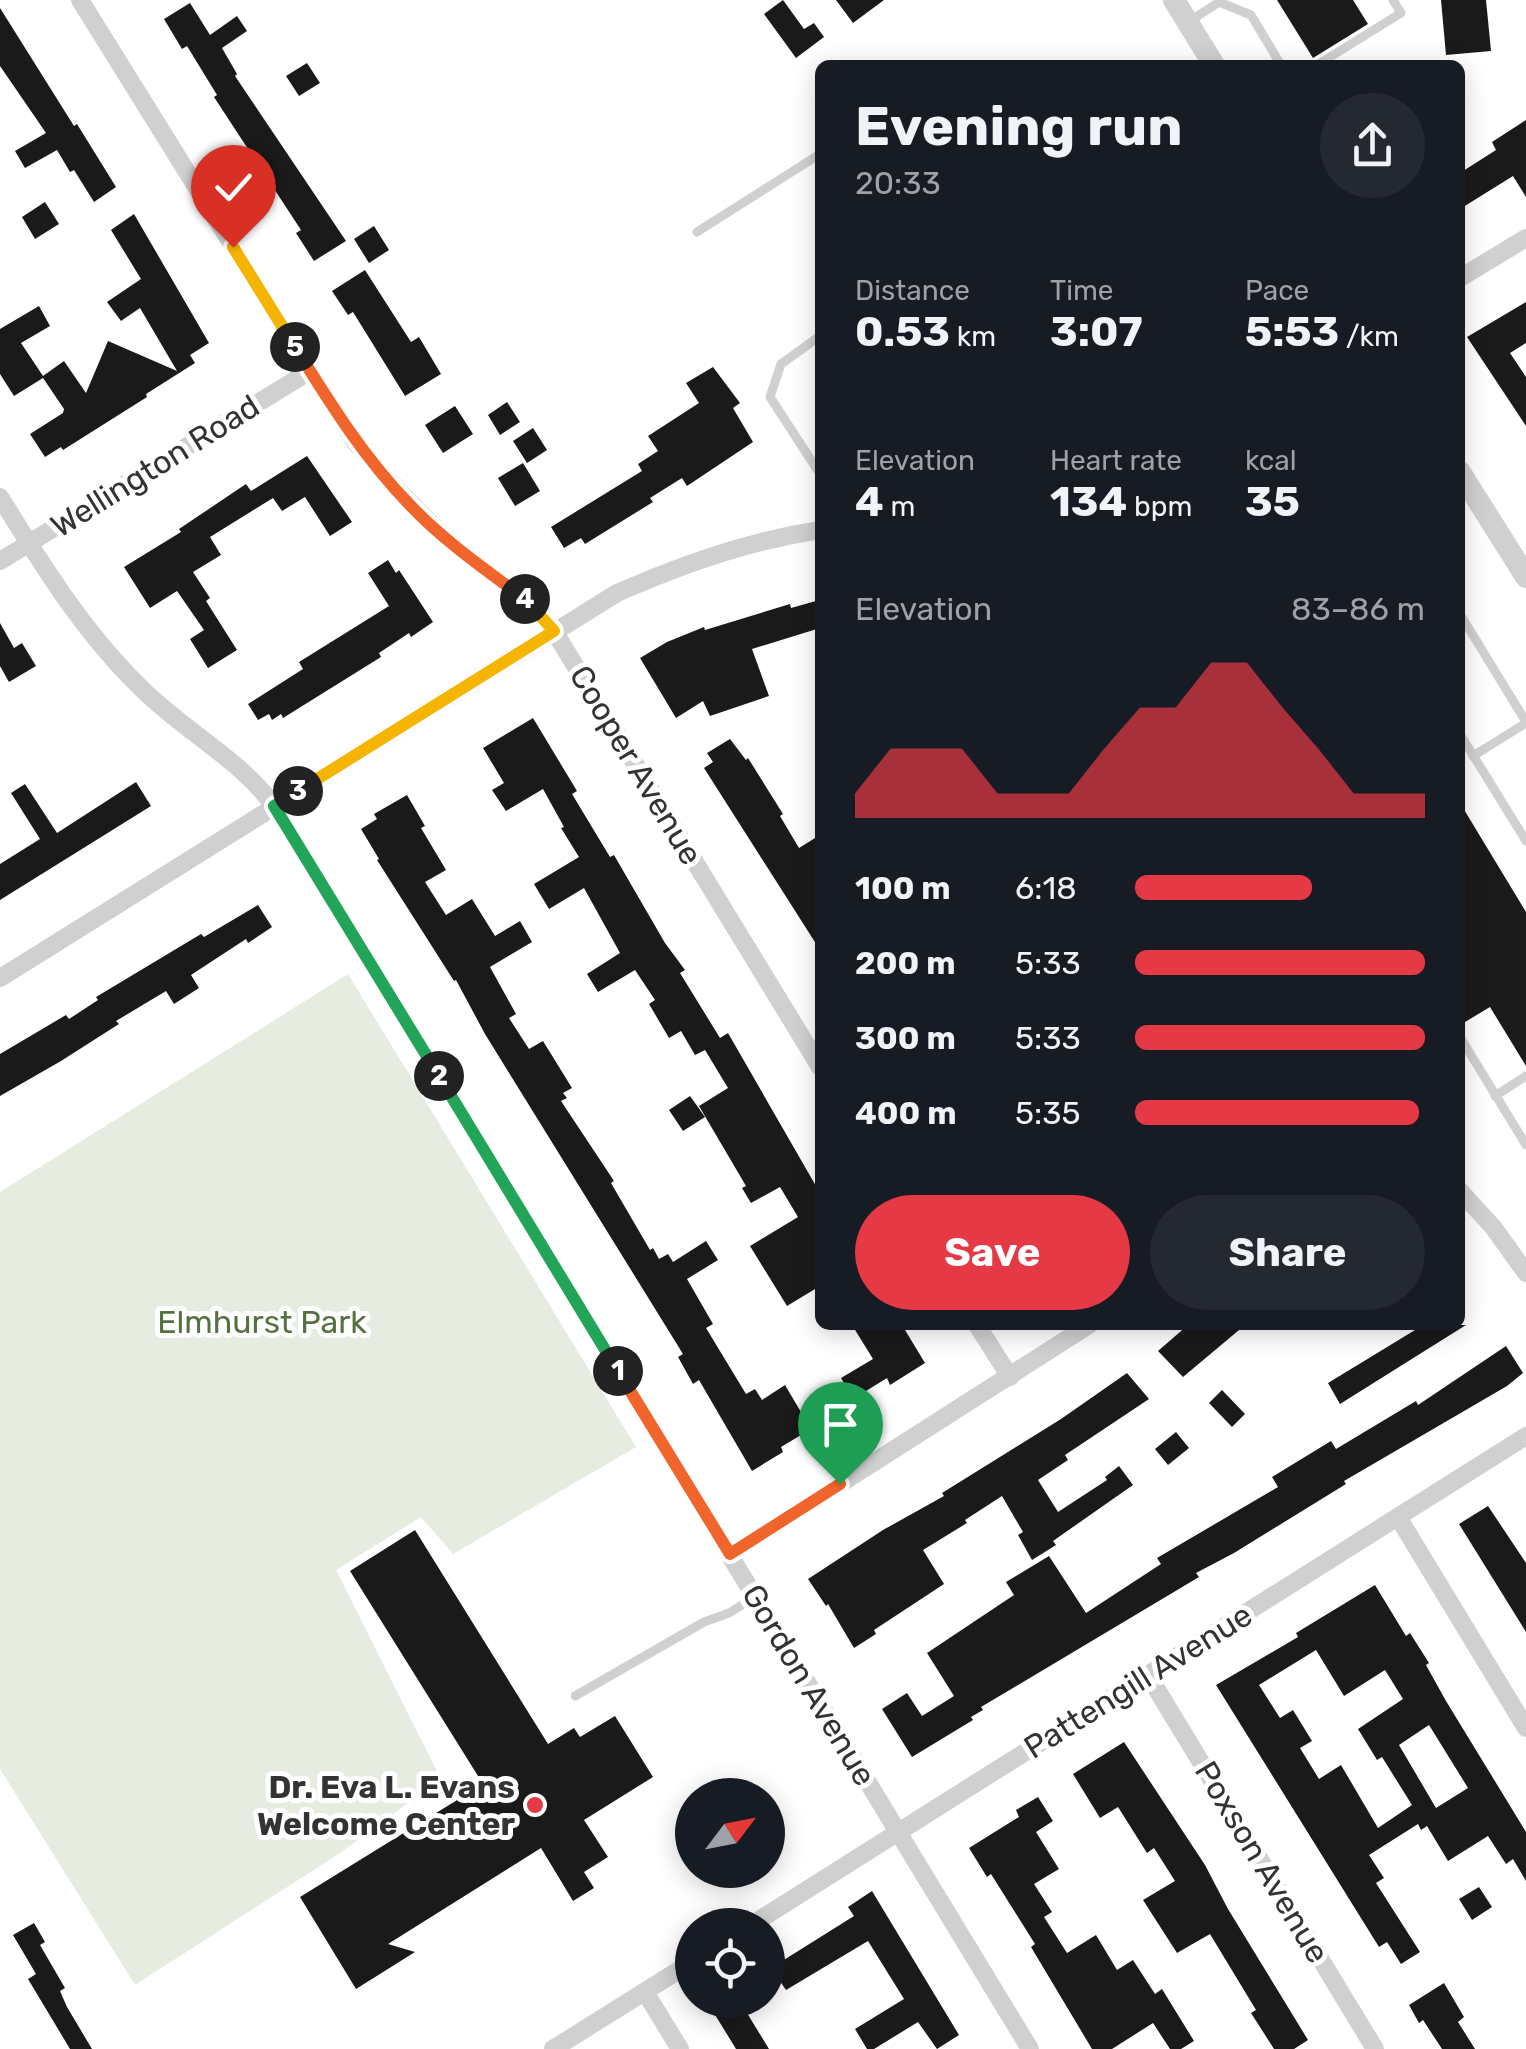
<!DOCTYPE html>
<meta charset="utf-8">
<style>
:root{--surface:#171b24;--page:#242831;--text:#f1f3f6;--muted:#9ea1a6;--accent:#e63946}
body{margin:0;font-family:Rubik,sans-serif;background:var(--page);color:var(--text);height:100vh;display:flex;flex-direction:column;font-size:38px;white-space:nowrap}
*{box-sizing:border-box;margin:0}
p{font-size:32px;color:var(--muted)}
.icon{flex:none;width:55px;height:55px;fill:none;stroke:currentColor;stroke-width:2;stroke-linecap:round;stroke-linejoin:round}
.map{position:relative;flex:1;overflow:hidden}
.details{position:absolute;left:815px;top:60px;width:650px;height:1270px;display:flex;flex-direction:column;background:var(--surface);border-radius:15px;box-shadow:0 5px 25px #0003}
.details>*{flex:none}
.needle{width:65px;rotate:58deg}
.fabs{position:absolute;left:675px;top:1778px;display:grid;gap:20px}
.fabs a{display:grid;place-items:center;width:110px;height:110px;border-radius:50%;background:var(--surface);box-shadow:0 5px 25px #0003;font-size:50px}
.pin{position:absolute;display:grid;place-items:center;width:85px;height:85px;color:#fff;margin:-102px -42px;border-radius:50% 50% 50% 0;rotate:-45deg;box-shadow:0 0 10px #0007}
.pin .icon{rotate:45deg}
.km{position:absolute;width:50px;height:50px;margin:-25px;border-radius:50%;background:#222;color:#fff;font-size:28px;line-height:50px;text-align:center}
.round{display:grid;place-items:center;flex:none;width:105px;height:105px;border-radius:52px;background:var(--page)}
.headline{display:flex;align-items:center;justify-content:space-between;height:170px;padding:0 40px}
h1{font-size:55px;font-weight:700;line-height:75px}
.stats{display:grid;grid-template-columns:repeat(3,1fr);gap:15px;height:170px;padding:10px 40px}
.stats div{display:grid;align-content:center}
.stats b{font-size:42px;font-weight:700}
.stats small{font-size:28px;font-weight:400}
.stats p{font-size:28px}
.chart{height:280px;padding:20px 40px}
.chart p{display:flex;justify-content:space-between}
.chart svg{width:100%;height:180px;margin-top:10px;fill:var(--accent);opacity:.7}
.action{display:flex;gap:20px;margin-top:auto;padding:20px 40px}
.action a{flex:1;height:115px;border-radius:60px;background:var(--accent);color:#fff;font-size:40px;font-weight:700;line-height:115px;text-align:center}
.action a+a{background:var(--page);color:var(--text)}
ul{padding:0 40px;list-style:none;font-size:32px}
li{display:grid;grid-template-columns:160px 120px 1fr;align-items:center;height:75px}
li i{height:25px;border-radius:12px;background:var(--accent)}
.map>svg:first-child{display:block}
.green{fill:#e6ecdf}
.building{fill:#1a1a1a;fill-rule:evenodd}
.lines{fill:none;stroke-linecap:round;stroke-linejoin:round}
.service{stroke:#d0d0d0;stroke-width:9}
.minor{stroke:#d0d0d0;stroke-width:18}
.tertiary{stroke:#d0d0d0;stroke-width:22}
.split-1-casing{stroke:#fff;stroke-width:20}
.split-2-casing{stroke:#fff;stroke-width:20}
.split-3-casing{stroke:#fff;stroke-width:20}
.split-4-casing{stroke:#fff;stroke-width:20}
.split-5-casing{stroke:#fff;stroke-width:20}
.split-6-casing{stroke:#fff;stroke-width:20}
.split-1{stroke:#f0652b;stroke-width:12}
.split-2{stroke:#22a559;stroke-width:12}
.split-3{stroke:#22a559;stroke-width:12}
.split-4{stroke:#f5b400;stroke-width:12}
.split-5{stroke:#f0652b;stroke-width:12}
.split-6{stroke:#f5b400;stroke-width:12}
.poi-dot{fill:#e63946;stroke:#fff;stroke-width:4}
.labels{text-anchor:middle;stroke-width:10;stroke-linejoin:round;paint-order:stroke}
.street-label{font-size:32px;fill:#333;stroke:#fff}
.park-label{font-size:32px;fill:#56703f;stroke:#fff}
.poi-label{font-size:32px;font-weight:bold;fill:#333;stroke:#fff;text-anchor:end}
</style>
<div class="map">
<svg width="1526" height="2049" viewBox="0 0 1526 2049">
<rect width="100%" height="100%" fill="#fff"/>
<path class="green" d="M 348,974 L 636,1447 L 453,1554 L 421,1517 L 336,1570 L 441,1779 L 340,1853 L 135,1985 L 0,1769 L 0,1192 Z"/>
<g class="building">
<path d="M 783,0 L 804,29 L 814,23 L 824,37 L 796,58 L 764,14 Z"/>
<path d="M 836,0 L 884,0 L 853,23 Z"/>
<path d="M 1277,0 L 1353,0 L 1368,24 L 1313,58 Z"/>
<path d="M 1441,0 L 1486,0 L 1491,51 L 1446,55 Z"/>
<path d="M 190,3 L 210,35 L 237,16 L 247,31 L 222,48 L 237,74 L 235,76 L 346,241 L 314,261 L 296,233 L 301,230 L 214,97 L 217,95 L 187,46 L 182,49 L 164,19 Z"/>
<path d="M 0,8 L 74,126 L 77,124 L 116,187 L 94,202 L 74,170 L 70,172 L 57,150 L 25,168 L 15,151 L 46,133 L 0,66 Z"/>
<path d="M 307,63 L 320,83 L 299,96 L 286,76 Z"/>
<path d="M 1526,120 L 1526,197 L 1513,176 L 1460,209 L 1460,173 L 1496,150 L 1492,142 Z"/>
<path d="M 45,202 L 59,224 L 35,239 L 22,217 Z"/>
<path d="M 134,214 L 209,343 L 190,355 L 195,363 L 146,394 L 147,397 L 63,450 L 61,447 L 45,457 L 30,434 L 63,413 L 64,409 L 43,378 L 14,396 L 0,374 L 0,329 L 39,306 L 50,326 L 21,343 L 43,376 L 64,361 L 86,393 L 108,341 L 177,371 L 140,308 L 121,321 L 107,302 L 141,279 L 111,230 Z"/>
<path d="M 374,226 L 389,250 L 369,263 L 354,239 Z"/>
<path d="M 365,270 L 411,342 L 419,337 L 441,374 L 405,396 L 353,312 L 348,315 L 332,291 Z"/>
<path d="M 1526,302 L 1526,343 L 1510,353 L 1526,377 L 1526,426 L 1467,337 Z"/>
<path d="M 713,367 L 740,403 L 733,408 L 753,442 L 687,486 L 682,478 L 650,498 L 653,502 L 585,544 L 581,538 L 564,548 L 551,527 L 642,471 L 638,464 L 658,451 L 648,436 L 699,403 L 686,383 Z"/>
<path d="M 507,402 L 520,422 L 500,435 L 488,415 Z"/>
<path d="M 455,406 L 473,434 L 443,453 L 425,425 Z"/>
<path d="M 533,428 L 547,450 L 527,463 L 513,441 Z"/>
<path d="M 307,456 L 352,522 L 330,536 L 305,497 L 282,511 L 273,498 L 210,537 L 221,555 L 193,572 L 210,598 L 206,601 L 237,650 L 208,668 L 190,639 L 204,630 L 177,591 L 150,608 L 124,567 L 181,532 L 179,529 L 246,484 L 251,491 Z"/>
<path d="M 523,463 L 540,491 L 515,506 L 498,478 Z"/>
<path d="M 388,560 L 396,573 L 399,570 L 433,622 L 411,637 L 409,633 L 379,653 L 381,657 L 283,718 L 281,714 L 272,720 L 269,714 L 258,720 L 248,704 L 303,669 L 299,662 L 389,606 L 368,573 Z"/>
<path d="M 816,601 L 820,628 L 752,649 L 769,696 L 710,716 L 703,701 L 676,718 L 640,658 L 667,642 L 704,627 L 705,630 L 790,604 L 791,608 Z"/>
<path d="M 0,623 L 14,648 L 22,643 L 36,666 L 9,682 L 0,666 Z"/>
<path d="M 533,718 L 577,791 L 572,794 L 610,857 L 614,855 L 665,943 L 685,970 L 680,973 L 720,1038 L 728,1033 L 820,1193 L 820,1286 L 787,1306 L 750,1246 L 798,1217 L 780,1187 L 751,1203 L 742,1188 L 746,1186 L 699,1106 L 728,1088 L 705,1050 L 695,1055 L 681,1031 L 669,1038 L 649,1004 L 655,1000 L 635,970 L 598,992 L 587,974 L 620,953 L 584,888 L 549,909 L 534,884 L 579,857 L 561,828 L 564,827 L 543,789 L 506,811 L 492,790 L 504,783 L 483,748 Z"/>
<path d="M 730,739 L 746,760 L 748,758 L 783,814 L 780,816 L 799,848 L 820,835 L 820,950 L 704,768 L 713,762 L 707,753 Z"/>
<path d="M 136,782 L 151,806 L 0,900 L 0,864 L 40,839 L 11,793 L 25,784 L 57,833 Z"/>
<path d="M 407,795 L 425,826 L 421,828 L 446,870 L 425,882 L 446,915 L 472,899 L 495,936 L 520,921 L 532,942 L 490,967 L 516,1014 L 509,1018 L 529,1049 L 543,1041 L 572,1088 L 563,1093 L 567,1098 L 561,1101 L 614,1181 L 611,1183 L 650,1250 L 653,1248 L 659,1259 L 668,1254 L 673,1262 L 706,1241 L 718,1260 L 687,1279 L 713,1324 L 706,1328 L 746,1394 L 755,1389 L 762,1400 L 785,1385 L 811,1429 L 781,1447 L 783,1452 L 752,1471 L 699,1380 L 693,1384 L 678,1357 L 683,1354 L 485,1034 L 456,980 L 454,981 L 377,860 L 379,859 L 361,829 L 377,819 L 374,814 Z"/>
<path d="M 1460,803 L 1526,912 L 1526,1066 L 1490,1007 L 1460,1025 Z"/>
<path d="M 258,905 L 272,927 L 248,943 L 246,939 L 191,975 L 199,988 L 174,1004 L 166,991 L 116,1021 L 119,1024 L 61,1061 L 0,1096 L 0,1054 L 66,1015 L 69,1019 L 98,1000 L 96,997 L 201,934 L 204,937 Z"/>
<path d="M 690,1096 L 705,1117 L 683,1131 L 669,1110 Z"/>
<path d="M 852,1325 L 902,1325 L 925,1363 L 890,1385 L 887,1378 L 853,1399 L 841,1378 L 873,1359 Z"/>
<path d="M 1188,1325 L 1245,1325 L 1183,1377 L 1158,1351 Z"/>
<path d="M 1418,1325 L 1466,1325 L 1340,1404 L 1328,1383 L 1420,1327 Z"/>
<path d="M 1506,1346 L 1523,1373 L 1507,1386 L 1344,1481 L 1346,1484 L 1234,1553 L 1196,1573 L 1199,1577 L 981,1707 L 983,1710 L 971,1717 L 973,1720 L 912,1757 L 882,1709 L 907,1693 L 922,1716 L 954,1696 L 927,1653 L 1014,1595 L 1006,1582 L 1049,1556 L 1086,1613 L 1161,1564 L 1157,1558 L 1278,1487 L 1272,1477 L 1331,1441 L 1336,1449 L 1416,1401 L 1418,1405 Z"/>
<path d="M 1127,1373 L 1149,1399 L 1065,1455 L 1068,1460 L 1038,1480 L 1058,1512 L 1107,1480 L 1105,1477 L 1119,1466 L 1133,1485 L 1053,1541 L 1056,1545 L 1032,1560 L 1018,1535 L 1023,1532 L 1002,1496 L 965,1520 L 967,1523 L 923,1550 L 944,1584 L 874,1630 L 876,1634 L 854,1648 L 828,1604 L 826,1606 L 808,1579 L 883,1530 L 944,1496 L 942,1493 L 1061,1419 Z"/>
<path d="M 1222,1390 L 1245,1414 L 1232,1427 L 1209,1403 Z"/>
<path d="M 1176,1432 L 1189,1448 L 1168,1465 L 1155,1449 Z"/>
<path d="M 1488,1506 L 1526,1563 L 1526,1632 L 1459,1524 Z"/>
<path d="M 415,1530 L 548,1744 L 574,1728 L 580,1737 L 615,1716 L 653,1777 L 584,1820 L 608,1857 L 584,1872 L 594,1888 L 573,1901 L 541,1848 L 388,1944 L 415,1952 L 356,1989 L 300,1897 L 483,1784 L 350,1571 Z"/>
<path d="M 1375,1585 L 1406,1636 L 1410,1633 L 1429,1663 L 1426,1665 L 1446,1701 L 1526,1832 L 1526,1881 L 1513,1859 L 1506,1864 L 1488,1836 L 1448,1861 L 1427,1826 L 1421,1830 L 1418,1824 L 1369,1855 L 1384,1878 L 1376,1883 L 1420,1952 L 1401,1964 L 1387,1942 L 1379,1947 L 1216,1685 L 1298,1637 L 1296,1633 ZM 1316,1650 L 1344,1696 L 1385,1670 L 1403,1699 L 1358,1729 L 1377,1760 L 1382,1757 L 1412,1805 L 1378,1828 L 1341,1765 L 1319,1779 L 1300,1748 L 1312,1741 L 1293,1710 L 1280,1718 L 1259,1685 ZM 1429,1725 L 1468,1788 L 1436,1808 L 1399,1745 Z"/>
<path d="M 1124,1742 L 1205,1865 L 1228,1909 L 1308,2040 L 1294,2049 L 1274,2049 L 1251,2013 L 1256,2010 L 1210,1934 L 1177,1953 L 1143,1900 L 1175,1881 L 1154,1848 L 1147,1853 L 1118,1807 L 1100,1818 L 1073,1774 Z"/>
<path d="M 1038,1797 L 1053,1821 L 1036,1832 L 1059,1869 L 1034,1884 L 1052,1912 L 1044,1917 L 1067,1953 L 1096,1935 L 1117,1970 L 1133,1960 L 1155,1994 L 1162,1989 L 1194,2041 L 1181,2049 L 1170,2049 L 1153,2023 L 1112,2049 L 1092,2049 L 1031,1947 L 1035,1944 L 991,1874 L 987,1877 L 969,1848 L 1019,1817 L 1016,1810 Z"/>
<path d="M 1479,1887 L 1492,1907 L 1472,1920 L 1459,1899 Z"/>
<path d="M 872,1891 L 959,2035 L 937,2049 L 918,2022 L 874,2049 L 867,2049 L 855,2029 L 904,1999 L 868,1941 L 786,1990 L 771,1968 L 854,1916 L 848,1907 Z"/>
<path d="M 34,1923 L 45,1942 L 40,1945 L 65,1988 L 60,1991 L 67,2007 L 92,2049 L 70,2049 L 28,1979 L 36,1974 L 13,1935 Z"/>
<path d="M 1444,1983 L 1464,2017 L 1458,2022 L 1475,2049 L 1442,2049 L 1423,2020 L 1419,2023 L 1409,2005 Z"/>
<path d="M 706,2000 L 739,2000 L 769,2049 L 736,2049 Z"/>
</g>
<g class="lines">
<g class="service">
<path d="M 1219,2 L 1251,15 L 1281,65"/>
<path d="M 1188,22 L 1221,1"/>
<path d="M 1317,65 L 1401,13 L 1393,0"/>
<path d="M 697,232 L 820,154"/>
<path d="M 820,336 L 781,364 L 770,397 L 820,474"/>
<path d="M 1460,614 L 1526,722"/>
<path d="M 1460,734 L 1526,841"/>
<path d="M 1473,756 L 1526,723"/>
<path d="M 1460,1037 L 1526,1145"/>
<path d="M 1495,1096 L 1526,1076"/>
<path d="M 575,1696 L 704,1622 L 729,1613 L 755,1597"/>
</g>
<g class="minor">
<path d="M 80,0 L 355,442 C 390,482 424,520 465,554 C 497,579 529,599 554,631 L 820,1067"/>
<path d="M 1460,278 L 1526,238"/>
<path d="M 0,497 C 42,565 84,633 142,689 C 183,730 241,760 274,806 L 1030,2049"/>
<path d="M 0,561 L 310,371"/>
<path d="M 0,978 L 617,593 C 684,564 748,541 820,530"/>
<path d="M 1460,1191 L 1493,1227 L 1526,1273"/>
<path d="M 977,1325 L 1010,1377"/>
<path d="M 1398,1517 L 1526,1728"/>
<path d="M 730,1554 L 1089,1325"/>
<path d="M 1148,1675 L 1375,2049"/>
<path d="M 751,1925 L 1526,1436"/>
<path d="M 645,1992 L 680,2049"/>
<path d="M 553,2049 L 692,1962"/>
</g>
<g class="tertiary">
<path d="M 1174,0 L 1214,65"/>
<path d="M 1460,472 L 1526,577"/>
</g>
</g>
<g class="lines">
<g class="split-1-casing">
<path id="split-1" d="M 618,1371 L 730,1554 L 840,1484"/>
</g>
<g class="split-2-casing">
<path id="split-2" d="M 439,1076 L 618,1371"/>
</g>
<g class="split-3-casing">
<path id="split-3" d="M 298,791 L 274,806 L 439,1076"/>
</g>
<g class="split-4-casing">
<path id="split-4" d="M 298,791 L 554,631 L 525,599"/>
</g>
<g class="split-5-casing">
<path id="split-5" d="M 295,347 C 330,403 364,458 410,505 C 444,541 486,570 525,599"/>
</g>
<g class="split-6-casing">
<path id="split-6" d="M 233,247 L 295,347"/>
</g>
<use href="#split-1" class="split-1"/>
<use href="#split-2" class="split-2"/>
<use href="#split-3" class="split-3"/>
<use href="#split-4" class="split-4"/>
<use href="#split-5" class="split-5"/>
<use href="#split-6" class="split-6"/>
</g>
<circle class="poi-dot" cx="535" cy="1805" r="10"/>
<g class="labels">
<g class="street-label">
<text transform="translate(155 466) rotate(-32)" y="11">Wellington Road</text>
<text transform="translate(636 765) rotate(59)" y="11">Cooper Avenue</text>
<text transform="translate(1138 1681) rotate(-32)" y="11">Pattengill Avenue</text>
<text transform="translate(809 1685) rotate(59)" y="11">Gordon Avenue</text>
<text transform="translate(1262 1862) rotate(59)" y="11">Poxson Avenue</text>
</g>
<g class="park-label">
<text x="262" y="1333">Elmhurst Park</text>
</g>
<g class="poi-label">
<text x="515" y="1798">Dr. Eva L. Evans<tspan x="515" dy="37">Welcome Center</tspan></text>
</g>
</g>
</svg>
<div class="fabs">
<a><svg class="needle" viewBox="-14 -14 28 28"><path d="M0-13l5 13h-10z" fill="#e53935"/><path d="M0 13l5-13h-10z" fill="#9ea1a6"/></svg></a>
<a><svg class="icon" aria-label="locate" viewBox="0 0 24 24"><circle cx="12" cy="12" r="6"/><path d="M12 2v4M12 18v4M2 12h4M18 12h4"/></svg></a>
</div>
<div class="pin" style="left:840px;top:1484px;background:#1e9e55"><svg class="icon" aria-label="arrive" viewBox="0 0 24 24"><path d="M6 21V4h12l-3 4 3 4H6"/></svg></div>
<div class="pin" style="left:233px;top:247px;background:#d93025"><svg class="icon" aria-label="check" viewBox="0 0 24 24"><path d="M5 12l5 5 9-10"/></svg></div>
<b class="km" style="left:618px;top:1371px">1</b>
<b class="km" style="left:439px;top:1076px">2</b>
<b class="km" style="left:298px;top:791px">3</b>
<b class="km" style="left:525px;top:599px">4</b>
<b class="km" style="left:295px;top:347px">5</b>
<section class="details">
<div class="headline"><div><h1>Evening run</h1><p>20:33</p></div><a class="round"><svg class="icon" aria-label="share" viewBox="0 0 24 24"><path d="M12 15V3M7 8l5-5 5 5M5 13v7h14v-7"/></svg></a></div>
<div class="stats">
<div><p>Distance</p><b>0.53<small> km</small></b></div>
<div><p>Time</p><b>3:07</b></div>
<div><p>Pace</p><b>5:53<small> /km</small></b></div>
</div>
<div class="stats">
<div><p>Elevation</p><b>4<small> m</small></b></div>
<div><p>Heart rate</p><b>134<small> bpm</small></b></div>
<div><p>kcal</p><b>35</b></div>
</div>
<div class="chart"><p><span>Elevation</span>83–86 m</p>
<svg viewBox="0 0 160 44" preserveAspectRatio="none"><path d="M0 44V38L10 27L20 27L30 27L40 38L50 38L60 38L70 27L80 17L90 17L100 6L110 6L120 17L130 27L140 38L150 38L160 38V44z"/></svg>
</div>
<ul>
<li><b>100 m</b>6:18<i style="width:61%"></i></li>
<li><b>200 m</b>5:33<i style="width:100%"></i></li>
<li><b>300 m</b>5:33<i style="width:100%"></i></li>
<li><b>400 m</b>5:35<i style="width:98%"></i></li>
</ul>
<div class="action"><a>Save</a><a>Share</a></div>
</section>
</div>
